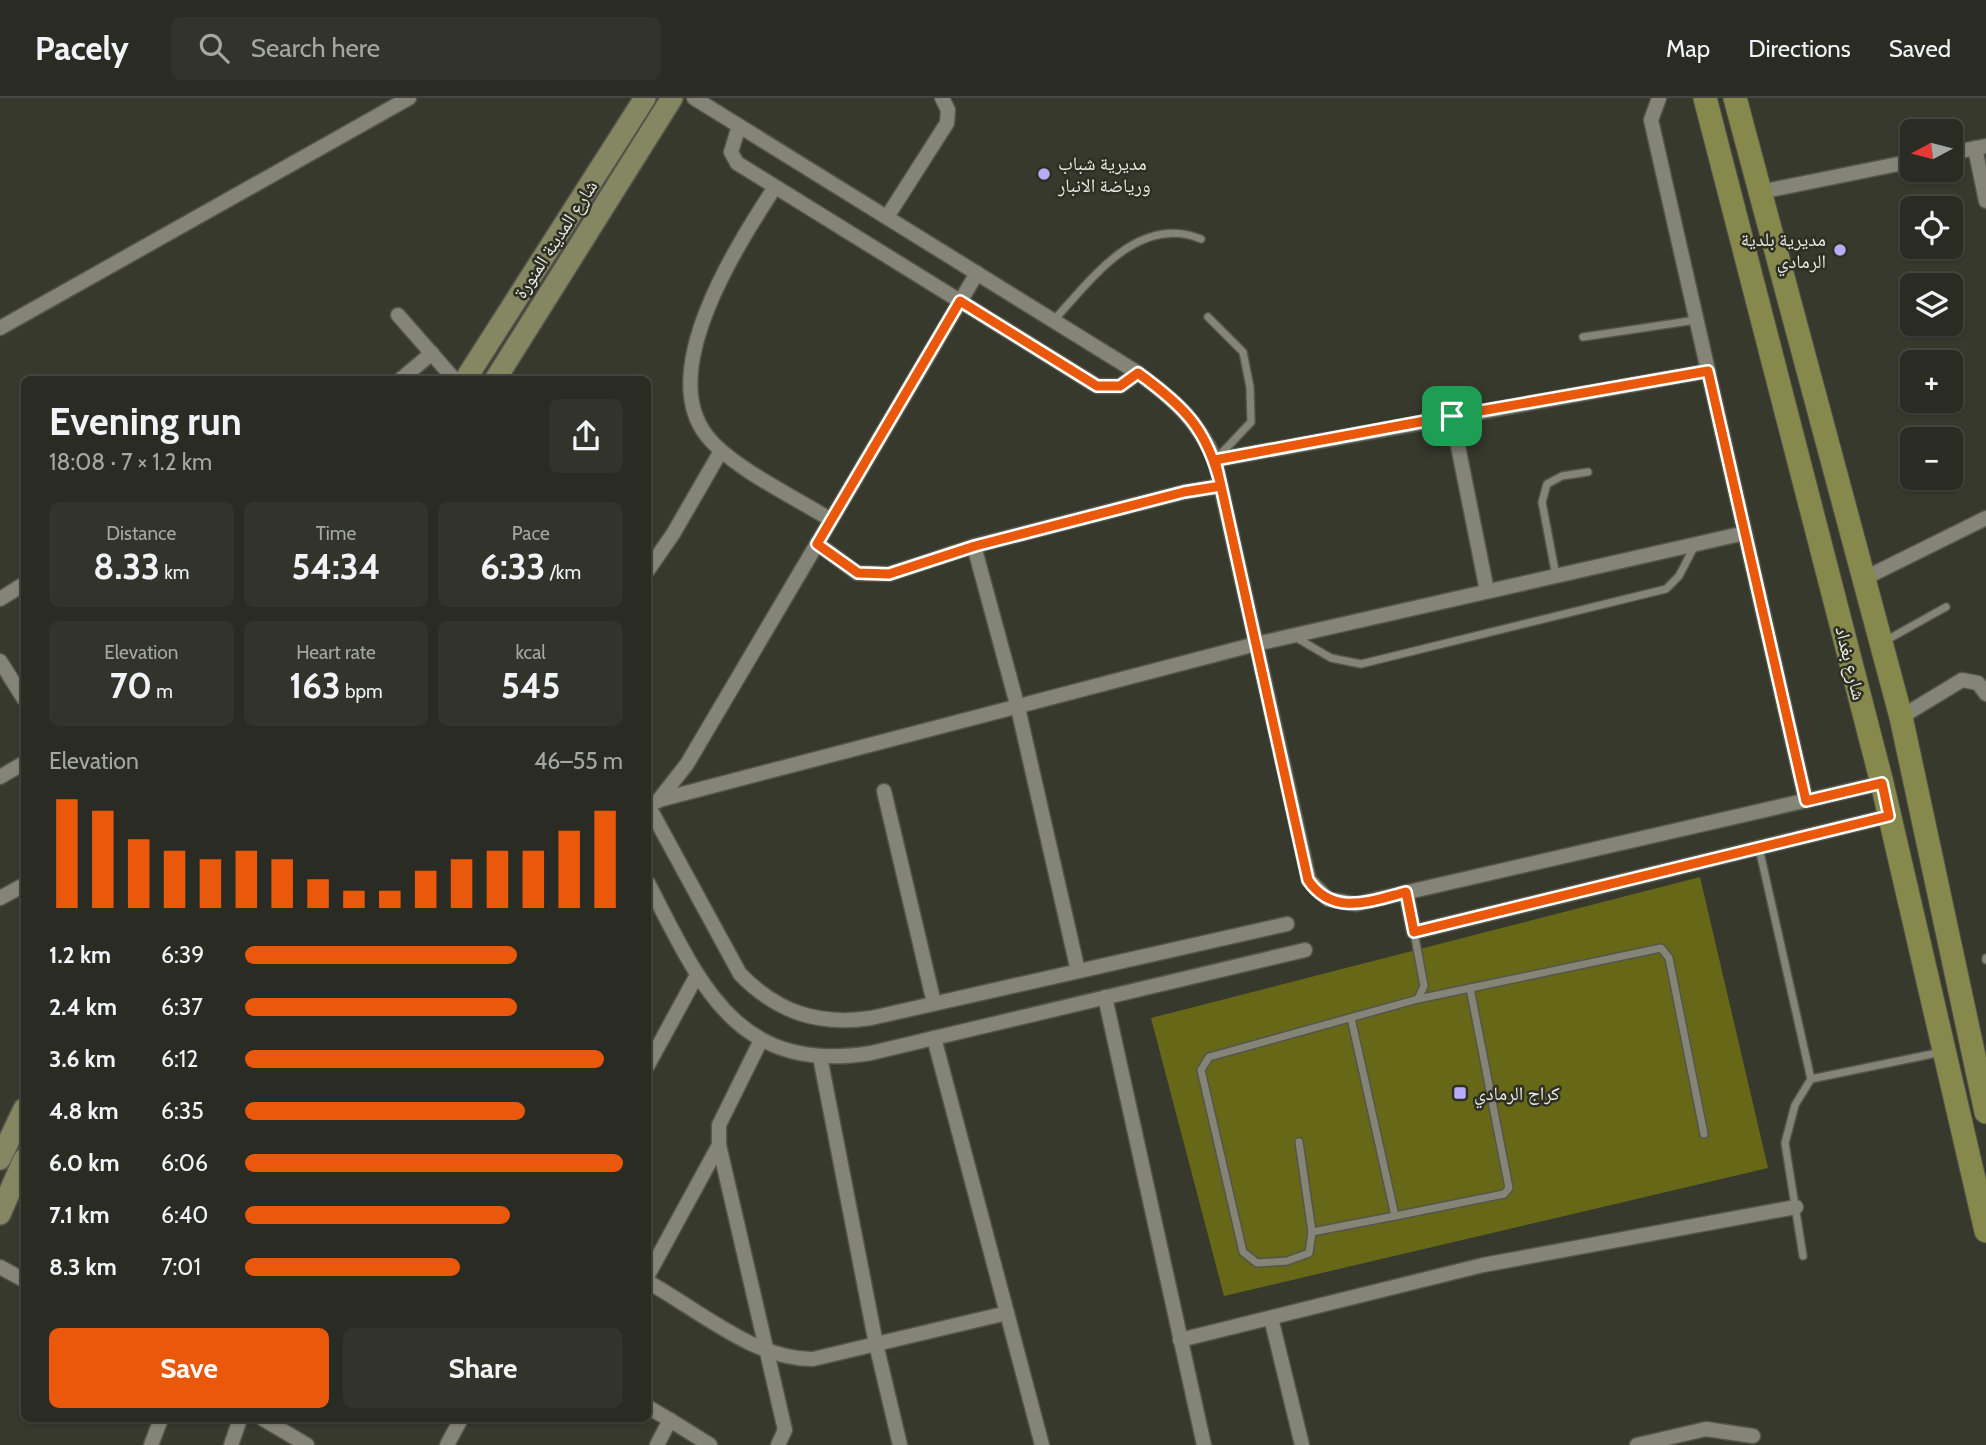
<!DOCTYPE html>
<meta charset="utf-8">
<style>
:root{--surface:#2a2b22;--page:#32332a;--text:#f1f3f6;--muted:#a5a7a5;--line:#464740;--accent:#ea580c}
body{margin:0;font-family:Cabin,"Noto Naskh Arabic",sans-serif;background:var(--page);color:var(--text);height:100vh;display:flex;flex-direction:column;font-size:26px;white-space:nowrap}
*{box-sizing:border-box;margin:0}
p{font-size:23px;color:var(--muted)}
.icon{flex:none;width:38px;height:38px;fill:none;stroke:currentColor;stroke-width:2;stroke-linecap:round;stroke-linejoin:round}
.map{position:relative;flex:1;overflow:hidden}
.sheet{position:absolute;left:21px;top:278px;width:630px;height:1046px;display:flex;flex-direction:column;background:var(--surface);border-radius:10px;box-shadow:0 2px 5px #0004,0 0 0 2px var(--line)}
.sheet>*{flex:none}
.needle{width:46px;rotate:263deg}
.controls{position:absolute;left:1900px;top:21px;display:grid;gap:14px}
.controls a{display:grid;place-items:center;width:63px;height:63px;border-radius:10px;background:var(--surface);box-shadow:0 2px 5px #0004,0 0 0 2px var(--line);font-size:35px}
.pin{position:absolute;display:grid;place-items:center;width:60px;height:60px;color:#fff;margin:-30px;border-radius:14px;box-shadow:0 4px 10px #0006}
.round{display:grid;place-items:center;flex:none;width:74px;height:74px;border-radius:10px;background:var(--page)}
.overview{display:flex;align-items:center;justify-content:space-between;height:119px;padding:0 28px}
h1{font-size:38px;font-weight:800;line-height:52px}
.figures{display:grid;grid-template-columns:repeat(3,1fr);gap:10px;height:119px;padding:7px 28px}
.figures div{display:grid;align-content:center;border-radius:10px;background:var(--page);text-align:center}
.figures b{font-size:35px;font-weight:800}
.figures small{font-size:19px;font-weight:400}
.figures p{font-size:19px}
.chart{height:196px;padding:14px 28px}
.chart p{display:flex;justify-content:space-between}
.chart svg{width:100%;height:126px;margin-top:7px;stroke:var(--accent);stroke-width:6}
.cta{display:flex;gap:14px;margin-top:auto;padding:14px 28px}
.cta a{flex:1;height:80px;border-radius:10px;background:var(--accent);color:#fff;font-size:28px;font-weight:800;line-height:80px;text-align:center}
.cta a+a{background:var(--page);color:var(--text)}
ul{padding:0 28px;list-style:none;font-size:23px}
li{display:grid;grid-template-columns:112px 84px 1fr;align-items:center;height:52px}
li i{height:18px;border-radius:9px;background:var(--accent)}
header{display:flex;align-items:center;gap:42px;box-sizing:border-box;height:98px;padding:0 35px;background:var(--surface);border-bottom:2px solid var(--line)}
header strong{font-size:33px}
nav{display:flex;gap:38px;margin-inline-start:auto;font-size:24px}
.search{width:490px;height:63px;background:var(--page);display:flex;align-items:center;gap:18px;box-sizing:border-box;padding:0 24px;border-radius:10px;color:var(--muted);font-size:26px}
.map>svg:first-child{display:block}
.building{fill:#666818}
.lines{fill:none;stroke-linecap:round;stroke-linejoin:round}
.lane-casing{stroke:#54554b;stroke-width:10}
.street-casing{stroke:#54554b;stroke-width:17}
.secondary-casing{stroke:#54554b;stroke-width:24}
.primary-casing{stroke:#54554b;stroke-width:25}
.lane{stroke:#848577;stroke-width:7}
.street{stroke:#848577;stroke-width:14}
.secondary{stroke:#858662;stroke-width:21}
.primary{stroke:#86884c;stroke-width:23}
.route-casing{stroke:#fff;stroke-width:14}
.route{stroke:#ea580c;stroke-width:9}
.poi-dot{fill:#b8abf7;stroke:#2e2f23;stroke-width:2.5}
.labels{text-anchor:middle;stroke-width:5;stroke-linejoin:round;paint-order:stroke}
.poi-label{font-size:19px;fill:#ebece4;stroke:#2e2f23;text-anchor:start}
.street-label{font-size:19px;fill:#ebece4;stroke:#2e2f23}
</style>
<header>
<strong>Pacely</strong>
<div class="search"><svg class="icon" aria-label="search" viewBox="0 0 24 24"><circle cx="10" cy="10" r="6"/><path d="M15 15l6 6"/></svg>Search here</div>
<nav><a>Map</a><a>Directions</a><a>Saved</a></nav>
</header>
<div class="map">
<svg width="1986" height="1347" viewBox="0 0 1986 1347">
<rect width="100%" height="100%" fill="#38392d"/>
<path class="building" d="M 1700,779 L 1768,1070 L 1224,1198 L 1151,920 Z"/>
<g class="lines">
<g class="lane-casing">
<g id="lane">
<path d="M 1208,219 L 1243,254 L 1250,289 L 1251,324 L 1218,359"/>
<path d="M 1054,222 C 1091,182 1138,115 1201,141"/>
<path d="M 1583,239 L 1696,222"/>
<path d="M 1556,478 L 1542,404 L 1547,386 L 1562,378 L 1588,374"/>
<path d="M 1295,539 L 1331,560 L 1361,566 L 1666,491 L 1679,478 L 1695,447"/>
<path d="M 1885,543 L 1946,509"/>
<path d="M 1759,750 L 1811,981"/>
<path d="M 1986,860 L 1986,862"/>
<path d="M 1418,901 L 1661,850 L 1669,860 L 1704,1036"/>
<path d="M 1299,1044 L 1312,1134 L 1309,1155 L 1287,1163 L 1257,1165 L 1243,1154 L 1201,972 L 1209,959 L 1418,901 L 1424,888 L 1414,834"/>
<path d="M 1395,1118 L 1504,1096 L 1509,1090 L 1470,890"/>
<path d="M 1312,1134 L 1395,1118 L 1351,920"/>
<path d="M 1803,1158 L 1785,1045 L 1795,1007 L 1811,981 L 1942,954"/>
</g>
</g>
<g class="street-casing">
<g id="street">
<path d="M 694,0 L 1138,275 C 1172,300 1198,322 1215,362 L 1309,782 L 1328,801 L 1356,806 L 1882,685"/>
<path d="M 1659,0 L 1651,22 L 1806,703"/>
<path d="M 739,28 L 731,54 L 737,65 L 1097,288 L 1120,288 L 1138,275"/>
<path d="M 1975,50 L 1986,103"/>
<path d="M 1951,55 L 1986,48"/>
<path d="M 775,89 C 738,146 655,273 707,338 C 731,369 796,400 831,422"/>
<path d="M 1760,94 L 1913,63"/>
<path d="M 887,119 L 947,25 L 948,12 L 942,0"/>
<path d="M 398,217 L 455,282"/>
<path d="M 0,230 L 409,0"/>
<path d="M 400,282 L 432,255"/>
<path d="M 1452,318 L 1487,493"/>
<path d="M 1215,362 L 1708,273"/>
<path d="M 817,445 L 857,475 L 889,476 L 974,448 L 1184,394 L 1221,388"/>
<path d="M 974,448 L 1018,610 L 1078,873"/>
<path d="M 648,472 L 673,436 L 721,353"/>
<path d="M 1863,481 L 1986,420"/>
<path d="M 0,501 L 24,486"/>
<path d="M 0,563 L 24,601"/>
<path d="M 1901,619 L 1962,582 L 1978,585 L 1986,596"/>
<path d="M 0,679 L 24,665"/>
<path d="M 884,693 L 934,905"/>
<path d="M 659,702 L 1256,546 L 1745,435"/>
<path d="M 658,703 L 687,666 L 977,175"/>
<path d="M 648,707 L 740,876 C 777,914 818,928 871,920 L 1287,826"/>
<path d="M 648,785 C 700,885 735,977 871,955 L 1305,852"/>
<path d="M 1406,794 L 1414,834 L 1889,718"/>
<path d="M 0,800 L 24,787"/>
<path d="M 1105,899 L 1204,1347"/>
<path d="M 934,940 L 1042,1347"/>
<path d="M 761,942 L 719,1027 L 719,1047 L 785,1332 L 778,1347"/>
<path d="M 820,959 L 876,1246 L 900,1347"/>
<path d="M 648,967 L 697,877"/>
<path d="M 0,1169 L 24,1182"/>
<path d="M 648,1177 L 719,1047"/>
<path d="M 648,1184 C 697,1211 755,1262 813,1261 L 1007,1215"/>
<path d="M 1271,1220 L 1302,1347"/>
<path d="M 1180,1242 L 1483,1167 L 1796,1109"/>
<path d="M 648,1309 L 670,1322"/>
<path d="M 263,1321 L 307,1347"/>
<path d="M 151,1347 L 161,1321"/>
<path d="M 231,1347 L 240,1321"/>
<path d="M 447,1347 L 461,1321"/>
<path d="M 657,1347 L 670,1322 L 710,1347"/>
<path d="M 1637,1347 L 1706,1331 L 1753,1338"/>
</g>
</g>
<g class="secondary-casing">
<g id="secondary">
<path d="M 465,282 L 645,0"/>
<path d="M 495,282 L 672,0"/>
<path d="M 0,1061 L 24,1011"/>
<path d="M 0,1116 L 24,1061"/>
</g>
</g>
<g class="primary-casing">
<g id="primary">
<path d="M 1705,0 L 1882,685 L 1986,1133"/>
<path d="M 1735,0 L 1901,619 L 1986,1014"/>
</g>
</g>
<use href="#lane" class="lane"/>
<use href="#street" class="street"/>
<use href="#secondary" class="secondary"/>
<use href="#primary" class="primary"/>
</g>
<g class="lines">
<g class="route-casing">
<path id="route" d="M 1452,318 L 1215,362 L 1221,388 L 1184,394 L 975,448 L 889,476 L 858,475 L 817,446 L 960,203 L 1097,288 L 1120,288 L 1138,275 C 1185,309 1207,331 1221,388 L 1308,782 C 1333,819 1371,803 1406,794 L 1414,834 L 1889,718 L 1882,685 L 1806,703 L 1708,273 L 1452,318"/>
</g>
<use href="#route" class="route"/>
</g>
<g class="poi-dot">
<circle cx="1044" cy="76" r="7"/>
<circle cx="1840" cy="152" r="7"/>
<rect x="1453" y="988" width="14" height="14" rx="3.5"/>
</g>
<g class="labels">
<g class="poi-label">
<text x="1058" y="72">مديرية شباب<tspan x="1058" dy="22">ورياضة الانبار</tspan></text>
<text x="1826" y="148" text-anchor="end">مديرية بلدية<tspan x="1826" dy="22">الرمادي</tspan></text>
<text x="1474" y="1002">كراج الرمادي</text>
</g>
<g class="street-label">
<text transform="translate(555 141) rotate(-57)" y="7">شارع المدينة المنورة</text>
<text transform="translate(1851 565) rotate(76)" y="7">شارع بغداد</text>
</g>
</g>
</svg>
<div class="controls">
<a><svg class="needle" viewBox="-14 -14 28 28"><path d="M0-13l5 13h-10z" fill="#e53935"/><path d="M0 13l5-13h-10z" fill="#a5a7a5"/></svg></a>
<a><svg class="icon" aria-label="locate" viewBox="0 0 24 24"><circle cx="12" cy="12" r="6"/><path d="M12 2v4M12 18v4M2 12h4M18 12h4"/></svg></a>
<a><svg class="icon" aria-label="layers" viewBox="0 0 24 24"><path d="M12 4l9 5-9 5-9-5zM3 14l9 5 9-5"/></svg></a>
<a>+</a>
<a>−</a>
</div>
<div class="pin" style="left:1452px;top:318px;background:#1e9e55"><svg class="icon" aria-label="arrive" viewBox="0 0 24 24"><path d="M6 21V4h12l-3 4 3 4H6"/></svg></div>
<section class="sheet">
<div class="overview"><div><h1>Evening run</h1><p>18:08 · 7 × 1.2 km</p></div><a class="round"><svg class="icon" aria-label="share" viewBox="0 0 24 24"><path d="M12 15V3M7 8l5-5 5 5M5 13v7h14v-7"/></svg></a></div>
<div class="figures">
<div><p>Distance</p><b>8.33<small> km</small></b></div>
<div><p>Time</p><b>54:34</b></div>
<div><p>Pace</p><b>6:33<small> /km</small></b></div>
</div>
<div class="figures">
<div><p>Elevation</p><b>70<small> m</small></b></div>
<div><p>Heart rate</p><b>163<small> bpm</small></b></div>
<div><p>kcal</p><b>545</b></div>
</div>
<div class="chart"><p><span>Elevation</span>46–55 m</p>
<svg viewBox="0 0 160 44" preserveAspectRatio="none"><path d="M5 44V6M15 44V10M25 44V20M35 44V24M45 44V27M55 44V24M65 44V27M75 44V34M85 44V38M95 44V38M105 44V31M115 44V27M125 44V24M135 44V24M145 44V17M155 44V10"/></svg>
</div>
<ul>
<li><b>1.2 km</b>6:39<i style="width:72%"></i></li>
<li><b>2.4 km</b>6:37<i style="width:72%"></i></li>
<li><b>3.6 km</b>6:12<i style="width:95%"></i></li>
<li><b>4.8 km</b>6:35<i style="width:74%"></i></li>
<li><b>6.0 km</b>6:06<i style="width:100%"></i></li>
<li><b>7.1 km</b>6:40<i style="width:70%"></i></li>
<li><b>8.3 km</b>7:01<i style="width:57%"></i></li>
</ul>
<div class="cta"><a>Save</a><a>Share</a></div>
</section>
</div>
